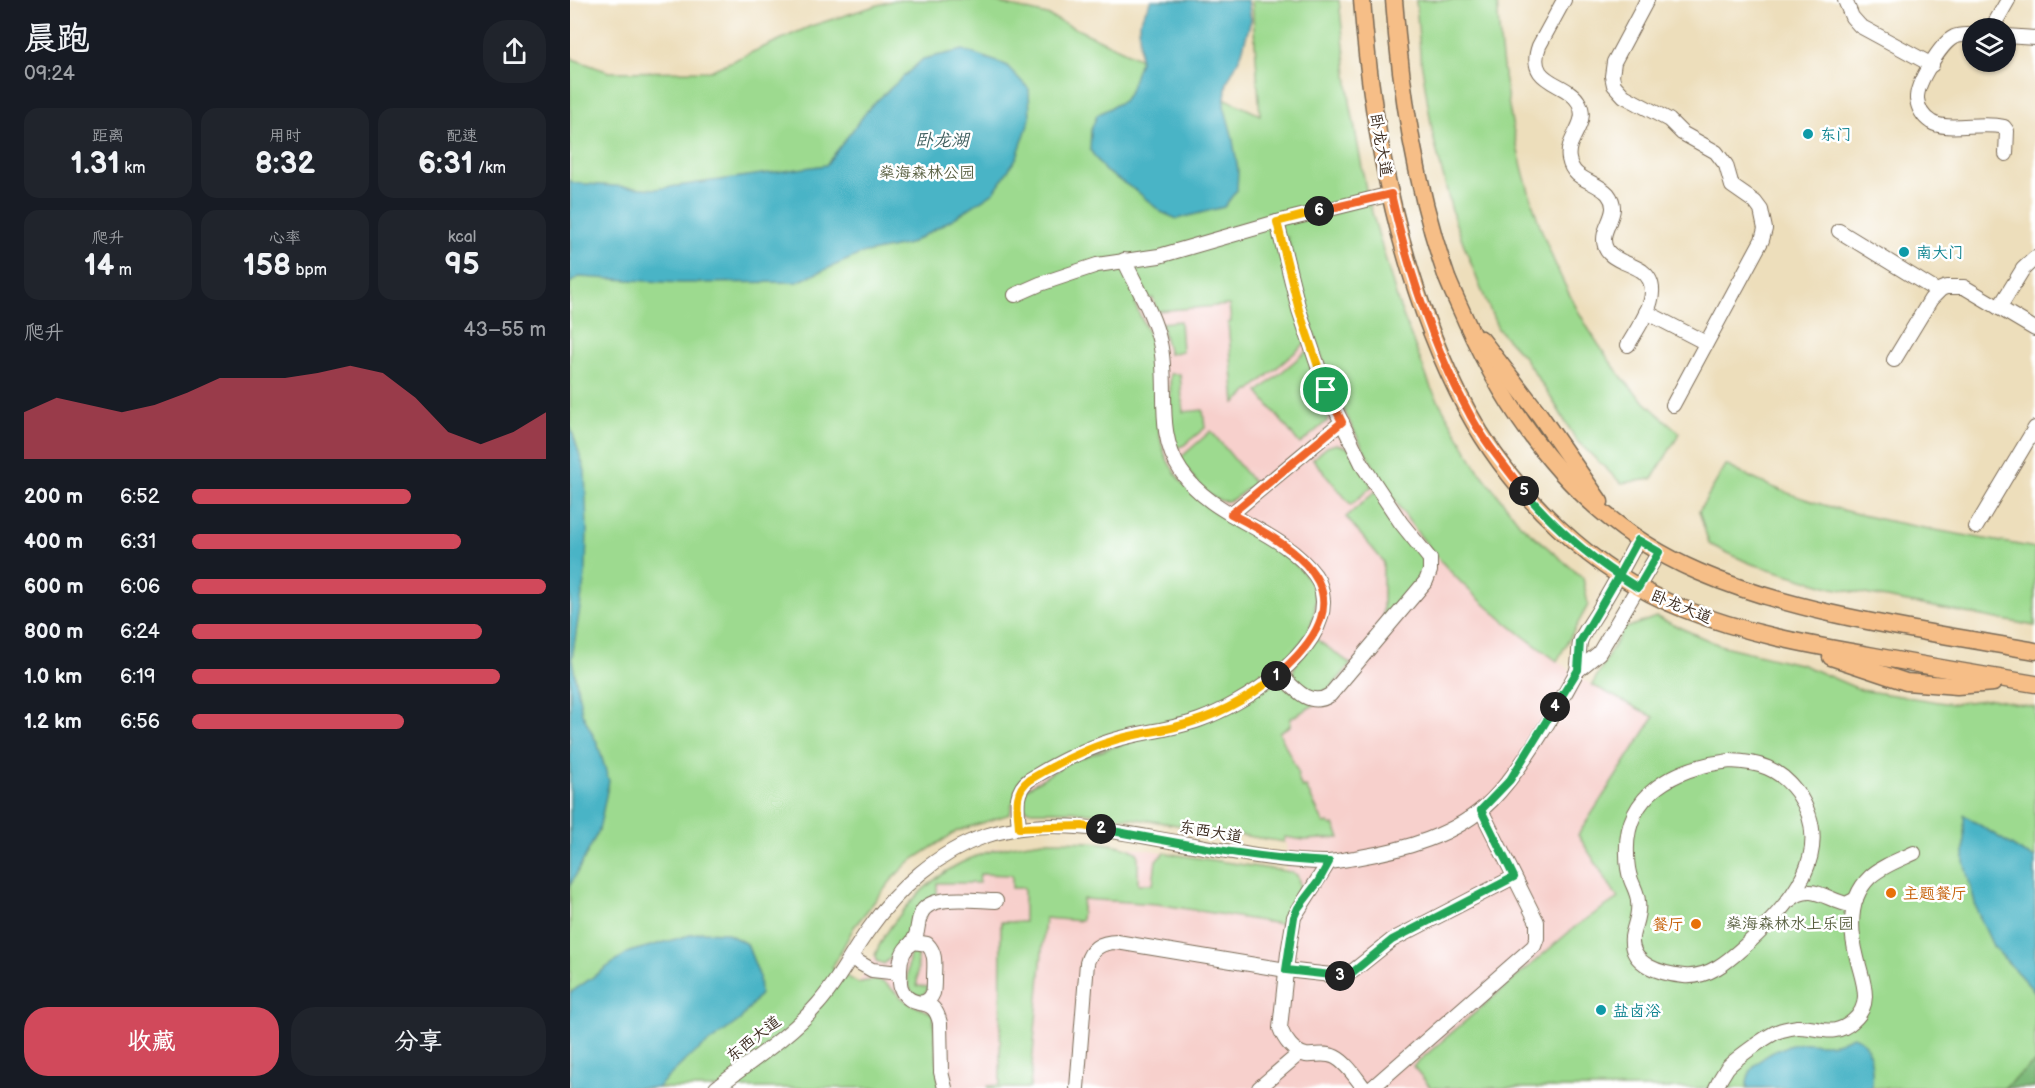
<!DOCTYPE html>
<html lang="zh">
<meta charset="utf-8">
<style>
:root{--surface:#171b24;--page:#20242c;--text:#f1f3f6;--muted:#9ea1a6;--accent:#d1495b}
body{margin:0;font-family:"Balsamiq Sans","LXGW WenKai TC",sans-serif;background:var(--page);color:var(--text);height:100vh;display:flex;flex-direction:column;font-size:22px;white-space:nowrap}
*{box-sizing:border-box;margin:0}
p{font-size:20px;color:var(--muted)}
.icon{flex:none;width:33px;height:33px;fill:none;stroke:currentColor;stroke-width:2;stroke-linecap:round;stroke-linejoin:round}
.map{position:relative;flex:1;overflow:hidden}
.panel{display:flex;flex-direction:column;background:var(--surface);width:570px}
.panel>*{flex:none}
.tools{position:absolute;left:1392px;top:18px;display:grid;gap:12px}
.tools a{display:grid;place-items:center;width:54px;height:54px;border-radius:50%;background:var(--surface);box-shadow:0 2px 4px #0004;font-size:30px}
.pin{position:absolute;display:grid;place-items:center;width:51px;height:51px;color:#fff;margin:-26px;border:3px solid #fff;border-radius:50%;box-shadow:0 2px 6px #0007}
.km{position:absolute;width:30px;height:30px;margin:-15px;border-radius:50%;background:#222;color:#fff;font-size:16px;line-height:30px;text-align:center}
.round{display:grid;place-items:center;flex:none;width:63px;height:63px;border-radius:24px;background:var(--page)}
.overview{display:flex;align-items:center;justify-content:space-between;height:102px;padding:0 24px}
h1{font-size:33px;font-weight:700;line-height:45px}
.figures{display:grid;grid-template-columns:repeat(3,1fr);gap:9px;height:102px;padding:6px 24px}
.figures div{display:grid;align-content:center;border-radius:15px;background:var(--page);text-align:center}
.figures b{font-size:30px;font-weight:700}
.figures small{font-size:16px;font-weight:400}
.figures p{font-size:16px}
.chart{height:168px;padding:12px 24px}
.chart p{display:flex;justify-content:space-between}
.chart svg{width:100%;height:108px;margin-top:6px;fill:var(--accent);opacity:.7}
.action{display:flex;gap:12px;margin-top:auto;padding:12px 24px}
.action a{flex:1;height:69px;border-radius:24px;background:var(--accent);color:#fff;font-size:24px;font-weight:700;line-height:69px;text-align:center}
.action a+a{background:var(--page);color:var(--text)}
ul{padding:0 24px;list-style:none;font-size:20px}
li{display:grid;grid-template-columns:96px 72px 1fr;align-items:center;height:45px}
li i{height:15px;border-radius:8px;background:var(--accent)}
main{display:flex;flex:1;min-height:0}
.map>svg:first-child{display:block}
.built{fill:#f7d0cc}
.green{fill:#9dda8f;stroke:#6c8256;stroke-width:1.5}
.forest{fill:#7eba7a;stroke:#5c724c;stroke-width:1.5}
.water{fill:#49b4c6;stroke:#426f72;stroke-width:1.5}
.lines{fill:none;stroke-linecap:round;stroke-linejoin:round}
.minor-casing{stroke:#796955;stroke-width:16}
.major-casing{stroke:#796955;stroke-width:19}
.minor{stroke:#fff;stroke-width:14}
.major{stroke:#f6be87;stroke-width:16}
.split-1-casing{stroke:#fff;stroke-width:12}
.split-2-casing{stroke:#fff;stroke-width:12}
.split-3-casing{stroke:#fff;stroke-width:12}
.split-4-casing{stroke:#fff;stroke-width:12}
.split-5-casing{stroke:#fff;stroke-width:12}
.split-6-casing{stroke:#fff;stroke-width:12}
.split-7-casing{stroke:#fff;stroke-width:12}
.split-1{stroke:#f0652b;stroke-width:8}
.split-2{stroke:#f5b400;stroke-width:8}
.split-3{stroke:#22a559;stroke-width:8}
.split-4{stroke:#22a559;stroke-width:8}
.split-5{stroke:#22a559;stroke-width:8}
.split-6{stroke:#f0652b;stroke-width:8}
.split-7{stroke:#f5b400;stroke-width:8}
.culture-dot{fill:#0f9aa8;stroke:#fff;stroke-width:2}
.food-dot{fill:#e8710a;stroke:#fff;stroke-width:2}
.labels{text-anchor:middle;stroke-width:5;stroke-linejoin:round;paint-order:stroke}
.culture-label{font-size:16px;fill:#0d838f;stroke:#fff;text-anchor:start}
.street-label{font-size:16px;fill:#3b2a1e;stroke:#fff}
.park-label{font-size:16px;fill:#585f40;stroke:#fff}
.food-label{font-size:16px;fill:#c56008;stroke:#fff;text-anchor:start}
.water-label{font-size:18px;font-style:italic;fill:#416161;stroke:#fff}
</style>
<main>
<section class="panel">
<div class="overview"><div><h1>晨跑</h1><p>09:24</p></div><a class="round"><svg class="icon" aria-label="share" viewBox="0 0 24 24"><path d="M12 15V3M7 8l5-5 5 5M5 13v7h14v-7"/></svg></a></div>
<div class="figures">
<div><p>距离</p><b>1.31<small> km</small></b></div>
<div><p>用时</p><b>8:32</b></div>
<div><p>配速</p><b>6:31<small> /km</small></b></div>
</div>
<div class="figures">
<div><p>爬升</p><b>14<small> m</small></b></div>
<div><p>心率</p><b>158<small> bpm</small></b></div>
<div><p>kcal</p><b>95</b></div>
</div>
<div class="chart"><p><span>爬升</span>43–55 m</p>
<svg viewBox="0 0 160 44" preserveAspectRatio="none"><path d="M0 44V25L10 19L20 22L30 25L40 22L50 17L60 11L70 11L80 11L90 9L100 6L110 9L120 19L130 33L140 38L150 33L160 25V44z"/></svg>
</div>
<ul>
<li><b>200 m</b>6:52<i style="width:62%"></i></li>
<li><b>400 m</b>6:31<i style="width:76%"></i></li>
<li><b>600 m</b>6:06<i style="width:100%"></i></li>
<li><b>800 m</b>6:24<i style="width:82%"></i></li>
<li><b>1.0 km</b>6:19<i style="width:87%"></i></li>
<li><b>1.2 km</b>6:56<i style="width:60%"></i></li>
</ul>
<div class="action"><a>收藏</a><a>分享</a></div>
</section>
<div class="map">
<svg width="1465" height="1088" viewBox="0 0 1465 1088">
<rect width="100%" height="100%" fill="#fff"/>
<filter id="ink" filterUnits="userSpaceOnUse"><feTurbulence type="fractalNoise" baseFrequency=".0167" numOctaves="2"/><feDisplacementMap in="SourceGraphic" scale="12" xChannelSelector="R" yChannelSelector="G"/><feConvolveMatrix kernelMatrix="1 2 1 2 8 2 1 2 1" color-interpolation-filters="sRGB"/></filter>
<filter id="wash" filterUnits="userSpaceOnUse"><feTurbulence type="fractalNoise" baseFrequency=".008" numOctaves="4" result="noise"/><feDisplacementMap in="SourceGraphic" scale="24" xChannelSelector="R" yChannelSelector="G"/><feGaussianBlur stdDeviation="1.35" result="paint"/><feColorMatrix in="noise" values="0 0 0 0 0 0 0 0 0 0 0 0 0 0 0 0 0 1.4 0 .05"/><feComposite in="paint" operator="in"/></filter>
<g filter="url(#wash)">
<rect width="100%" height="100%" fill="#eddebb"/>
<path class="built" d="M 717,236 L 736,307 L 764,387 L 799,461 L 900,592 L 949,634 L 987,661 L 1022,685 L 1084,717 L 1008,834 L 1049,898 L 1006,926 L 843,1066 L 861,1088 L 338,1088 L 288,983 L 325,921 L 343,898 L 385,865 L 425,848 L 473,841 L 513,842 L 559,847 L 716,871 L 717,843 L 581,820 L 502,811 L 462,811 L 440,814 L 442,804 L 646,514 L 620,491 L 599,462 L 591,443 L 588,426 L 578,329 L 564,304 L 595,293 Z"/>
<g class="green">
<path d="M 324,0 L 417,0 L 477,15 L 690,115 L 682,0 L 769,0 L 780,102 L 797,195 L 828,302 L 861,388 L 907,468 L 950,524 L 1013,578 L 1018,605 L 987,661 C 957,640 928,617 901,592 C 842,537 797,462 764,389 C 743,340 731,287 717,236 L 736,343 L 665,403 L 658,323 L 661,322 L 659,305 L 587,311 L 583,298 L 565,304 C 572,322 583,338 586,358 C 590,393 582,429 598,461 C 629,521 688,525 730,569 C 744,583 749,598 743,618 C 739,636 726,649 712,662 C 667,704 609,722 551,742 C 521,752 491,762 461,773 L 442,804 L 440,814 L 387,831 L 339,862 L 324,877 L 284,927 L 262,968 L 288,983 C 314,976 314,983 332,998 C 340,1005 353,1009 363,1014 L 370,1088 L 0,1088 L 0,55 L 3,59 L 39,72 L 140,71 L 241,26 Z"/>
<path d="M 846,0 L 927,0 C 934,132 969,271 1051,376 C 1068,398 1089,415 1110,433 L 1082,479 L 1051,483 L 1006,440 L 985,404 L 954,357 L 928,329 L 909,284 L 884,219 L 863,136 L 850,54 Z"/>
<path d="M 610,321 L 612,351 L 599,354 L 591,323 Z"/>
<path d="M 738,350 L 760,413 L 757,421 L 730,444 L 688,392 Z"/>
<path d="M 600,374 L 610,374 L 613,412 L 633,410 L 635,428 L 614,445 L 604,449 L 601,433 Z"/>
<path d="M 641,431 L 684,483 C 677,488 669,497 661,500 C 642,509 619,471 609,459 Z"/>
<path d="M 766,444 L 779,448 L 802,486 L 781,505 L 743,459 L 757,447 Z"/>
<path d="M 1156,465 C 1250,517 1360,528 1465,548 L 1465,626 L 1263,588 L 1179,563 L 1139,544 L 1129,511 Z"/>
<path d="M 806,491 L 856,562 L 852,577 L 813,624 L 813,561 L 776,517 Z"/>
<path d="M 1086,617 L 1149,645 L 1233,665 L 1291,690 L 1381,704 L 1422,699 L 1465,707 L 1465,1062 L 1434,1088 L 861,1088 L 843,1066 L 1006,926 L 1048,898 L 1008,835 L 1084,717 L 1022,685 L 1053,629 Z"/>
<path d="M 746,639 L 781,664 L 760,689 L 742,695 C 737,691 727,685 724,679 C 718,665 739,649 746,639 Z"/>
<path d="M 709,684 L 746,704 L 721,718 L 720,726 L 709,732 L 729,774 L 727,776 L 732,788 L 736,787 L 754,824 L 758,823 L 761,826 L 764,825 L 770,838 L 734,840 L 715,837 L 714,842 L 582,821 L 503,811 L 462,811 L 455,809 L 451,803 L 454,790 L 501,761 L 574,737 L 702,685 Z"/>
<path d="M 473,841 C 493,841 555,840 568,854 L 568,884 L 583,884 L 586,860 L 595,853 L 721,872 L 727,875 L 731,888 L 719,912 L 716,925 L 587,904 L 513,899 L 511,921 L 475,918 L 460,1088 L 418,1088 L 418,1086 L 430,1085 L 431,922 L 454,922 L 454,888 L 442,888 L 442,875 L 410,874 L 409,883 L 367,883 L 367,897 L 339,939 L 314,964 L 306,961 L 305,955 C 310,942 320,927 329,916 C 370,864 410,849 473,841 Z"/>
<path d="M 346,948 L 351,948 L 356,953 L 348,953 L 347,986 L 359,987 L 354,995 C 333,999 337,968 340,954 Z"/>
</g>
<path class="forest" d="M 1465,1062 L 1465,1088 L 1434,1088 Z"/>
<g class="water">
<path d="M 581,0 L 678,0 L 681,20 L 671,55 L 657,82 L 654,106 L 662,135 L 668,170 L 667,190 L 654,207 L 607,219 L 591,212 L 568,192 L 535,171 L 520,150 L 521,130 L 527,115 L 553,101 L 560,91 L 570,61 L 569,23 Z"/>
<path d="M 393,50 L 436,65 L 459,89 L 460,119 L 447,157 L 424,192 L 386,217 L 339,244 L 291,254 L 227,282 L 110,283 L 9,277 L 0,283 L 0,180 L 4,183 L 86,189 L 256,165 L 300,107 L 353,59 Z"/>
<path d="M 0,425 L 15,471 L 17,530 L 16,569 L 2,659 L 12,713 L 28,745 L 39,781 L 29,830 L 0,886 Z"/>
<path d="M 1394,815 L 1452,852 L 1465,858 L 1465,992 L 1423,946 L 1407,911 L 1394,862 Z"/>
<path d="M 131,932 L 156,933 L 177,944 L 189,975 L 190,994 L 170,1020 L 118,1058 L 87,1088 L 0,1088 L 0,993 L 59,952 Z"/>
<path d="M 1283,1036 C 1303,1041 1303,1071 1302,1088 L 1177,1088 C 1175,1061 1209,1047 1231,1043 C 1242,1042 1254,1046 1265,1043 C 1271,1042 1277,1038 1283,1036 Z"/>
</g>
</g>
<g filter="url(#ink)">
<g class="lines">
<g class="minor-casing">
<g id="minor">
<path d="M 994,0 L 969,46 C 955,85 998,81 1009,103 C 1020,124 995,138 999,159 C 1003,181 1025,180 1038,194 C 1053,213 1029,227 1035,246 C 1037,254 1045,258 1051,261 C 1058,264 1066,267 1072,271 C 1097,290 1069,325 1058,345"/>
<path d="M 1077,0 L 1044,62 L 1042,76 L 1044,85 L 1054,96 L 1099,120 L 1112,133 L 1146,152 L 1156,165 L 1162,186 L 1185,202 L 1191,210 L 1195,229 L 1192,240 L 1103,405"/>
<path d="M 1275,0 L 1282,17 L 1290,26 L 1362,65"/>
<path d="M 1422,28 L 1438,0"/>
<path d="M 1402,35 C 1396,35 1390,34 1384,37 C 1371,43 1346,84 1347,99 C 1348,108 1353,117 1361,122 C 1376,132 1413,121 1434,127 L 1437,131 L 1436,154"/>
<path d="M 1436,36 L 1465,38"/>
<path d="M 707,222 L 729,310 L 756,390 L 793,466 L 831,523 L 860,559 L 860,571 L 856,581 L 760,695 C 739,709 723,687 709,673"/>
<path d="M 1269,231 L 1367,291"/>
<path d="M 445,295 L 470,284 L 527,265 L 589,256 L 707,222 L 821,194"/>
<path d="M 1429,308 L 1453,269 L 1465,258"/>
<path d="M 1076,312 L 1136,343"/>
<path d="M 1324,360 L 1361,299 L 1371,289 L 1376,287 L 1394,287 L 1465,329"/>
<path d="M 661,514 L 772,422"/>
<path d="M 1406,527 L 1465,428"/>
<path d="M 1008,670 L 1029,653 L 1089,552"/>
<path d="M 1160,761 C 1189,762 1209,768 1227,792 C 1268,851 1220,905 1177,944 C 1159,960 1140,978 1114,976 C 1093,974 1059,966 1062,937 C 1064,925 1070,915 1068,902 C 1068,894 1064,888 1061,880 C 1058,872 1057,862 1057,854 C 1054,793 1107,767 1160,761 Z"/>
<path d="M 449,828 C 448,810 443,792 459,780 C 485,764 512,750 541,741 C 570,732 600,730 629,720 C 673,704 754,654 753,601 C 752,591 751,583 745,575 C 709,527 644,520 611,471 C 584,431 600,386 590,343 C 584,314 566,286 554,260"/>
<path d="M 759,862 L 724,917 L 718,953 L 710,1028 C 714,1039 724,1053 736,1055 C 746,1056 755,1052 765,1057 C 777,1063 786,1078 794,1088"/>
<path d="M 1220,900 C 1241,882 1255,899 1276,904 L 1286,899"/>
<path d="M 344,942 L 357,944 C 367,954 364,965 364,979 C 364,983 364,989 363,993 C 356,1010 336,1002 331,988 C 329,982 330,976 330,969 C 330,958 333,948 344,942 Z"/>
<path d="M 340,945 C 351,931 345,928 351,914 C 359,893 406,901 426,901"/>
<path d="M 281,958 L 302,970 L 330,973"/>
<path d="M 349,1003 C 362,1004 367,1010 370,1023 L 371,1072 L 375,1088"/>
<path d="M 146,1088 C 180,1062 219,1037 248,1004 C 270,979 280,955 299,929 C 327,889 368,852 415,836 C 480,815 546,832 612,843 C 659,851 707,862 755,862 C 765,862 775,859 785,858 C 833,850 886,836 922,800 C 953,768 984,714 1005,675 C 1011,664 1007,650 1011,639 C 1016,629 1024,618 1030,608 C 1043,586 1056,563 1068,540"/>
<path d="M 507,1088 L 517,963 C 521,948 532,942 547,942 L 716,970 L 770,976 L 783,971 L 822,940 L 944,877"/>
<path d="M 689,1088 L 730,1053"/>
<path d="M 802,1088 L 964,946 L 967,938 L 967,922 L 911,810"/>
<path d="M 1146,1088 C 1149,1081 1153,1074 1157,1068 C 1165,1059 1198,1035 1209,1031 C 1214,1029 1221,1028 1227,1027 C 1248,1026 1263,1039 1283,1021 C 1304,1003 1292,980 1287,958 C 1280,931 1278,898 1300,877 C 1312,866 1329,860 1344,853"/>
</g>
</g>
<g class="major-casing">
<g id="major">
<path d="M 792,0 C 802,135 832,289 897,410 C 943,495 1023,573 1114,609 C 1174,633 1239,645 1304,656 C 1357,666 1411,675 1465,684"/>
<path d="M 824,0 C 831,94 846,189 877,278 C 883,293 890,307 896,321 C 944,429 1017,524 1129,572 C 1231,616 1356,631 1465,651"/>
<path d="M 911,339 L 969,414 L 1030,502"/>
<path d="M 1261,657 L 1336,682 L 1387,686 L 1423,683"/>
</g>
</g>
<use href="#minor" class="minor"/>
<use href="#major" class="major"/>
</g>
</g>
<g class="lines" filter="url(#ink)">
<g class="split-1-casing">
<path id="split-1" d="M 706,676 C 797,599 743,556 661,514 L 772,422 L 756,390"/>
</g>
<g class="split-2-casing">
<path id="split-2" d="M 531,829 L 512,826 L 449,828 C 448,810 443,792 459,780 C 486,764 512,750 542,741 C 562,734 584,732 605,727 C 642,718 677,700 706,676"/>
</g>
<g class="split-3-casing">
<path id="split-3" d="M 531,829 C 606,842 682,859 759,862 L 748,882 L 728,908 L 724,917 L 716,970 L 770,976"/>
</g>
<g class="split-4-casing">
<path id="split-4" d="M 770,976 L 783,972 L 822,940 L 944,877 L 911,810 L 940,780 L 985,707"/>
</g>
<g class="split-5-casing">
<path id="split-5" d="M 954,491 C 986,530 1026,562 1068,588 L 1089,552 L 1068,540 L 1045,582 L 1010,642 L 1008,670 L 985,707"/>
</g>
<g class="split-6-casing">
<path id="split-6" d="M 749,211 L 821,194 C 838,268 861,342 897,409 C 912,439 934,465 954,491"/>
</g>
<g class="split-7-casing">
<path id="split-7" d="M 749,211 L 707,222 L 729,310 L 756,390"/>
</g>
<use href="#split-1" class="split-1"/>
<use href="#split-2" class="split-2"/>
<use href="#split-3" class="split-3"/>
<use href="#split-4" class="split-4"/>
<use href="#split-5" class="split-5"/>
<use href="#split-6" class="split-6"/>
<use href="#split-7" class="split-7"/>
</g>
<g class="culture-dot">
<circle cx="1238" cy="134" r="6"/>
<circle cx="1334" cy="252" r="6"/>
<circle cx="1031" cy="1010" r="6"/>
</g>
<g class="food-dot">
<circle cx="1321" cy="893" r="6"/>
<circle cx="1126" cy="924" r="6"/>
</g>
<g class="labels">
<g class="culture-label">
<text x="1250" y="140">东门</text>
<text x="1346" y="258">南大门</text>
<text x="1043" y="1016">盐卤浴</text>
</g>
<g class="street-label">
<text transform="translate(812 145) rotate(80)" y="6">卧龙大道</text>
<text transform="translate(1112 606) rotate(22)" y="6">卧龙大道</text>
<text transform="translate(641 831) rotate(10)" y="6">东西大道</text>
<text transform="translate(183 1038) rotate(-38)" y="6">东西大道</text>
</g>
<g class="park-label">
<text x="357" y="178">燊海森林公园</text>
<text x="1220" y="929">燊海森林水上乐园</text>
</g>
<g class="food-label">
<text x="1333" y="899">主题餐厅</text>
<text x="1114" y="930" text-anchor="end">餐厅</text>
</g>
<g class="water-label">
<text x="372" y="146">卧龙湖</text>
</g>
</g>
</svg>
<div class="tools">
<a><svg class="icon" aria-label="layers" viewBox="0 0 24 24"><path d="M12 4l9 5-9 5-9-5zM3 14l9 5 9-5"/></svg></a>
</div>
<div class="pin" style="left:756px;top:390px;background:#1e9e55"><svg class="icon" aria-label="arrive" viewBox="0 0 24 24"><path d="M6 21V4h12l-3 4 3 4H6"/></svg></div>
<b class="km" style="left:706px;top:676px">1</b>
<b class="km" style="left:531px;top:829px">2</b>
<b class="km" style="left:770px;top:976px">3</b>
<b class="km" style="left:985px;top:707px">4</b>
<b class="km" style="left:954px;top:491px">5</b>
<b class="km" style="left:749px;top:211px">6</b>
</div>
</main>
